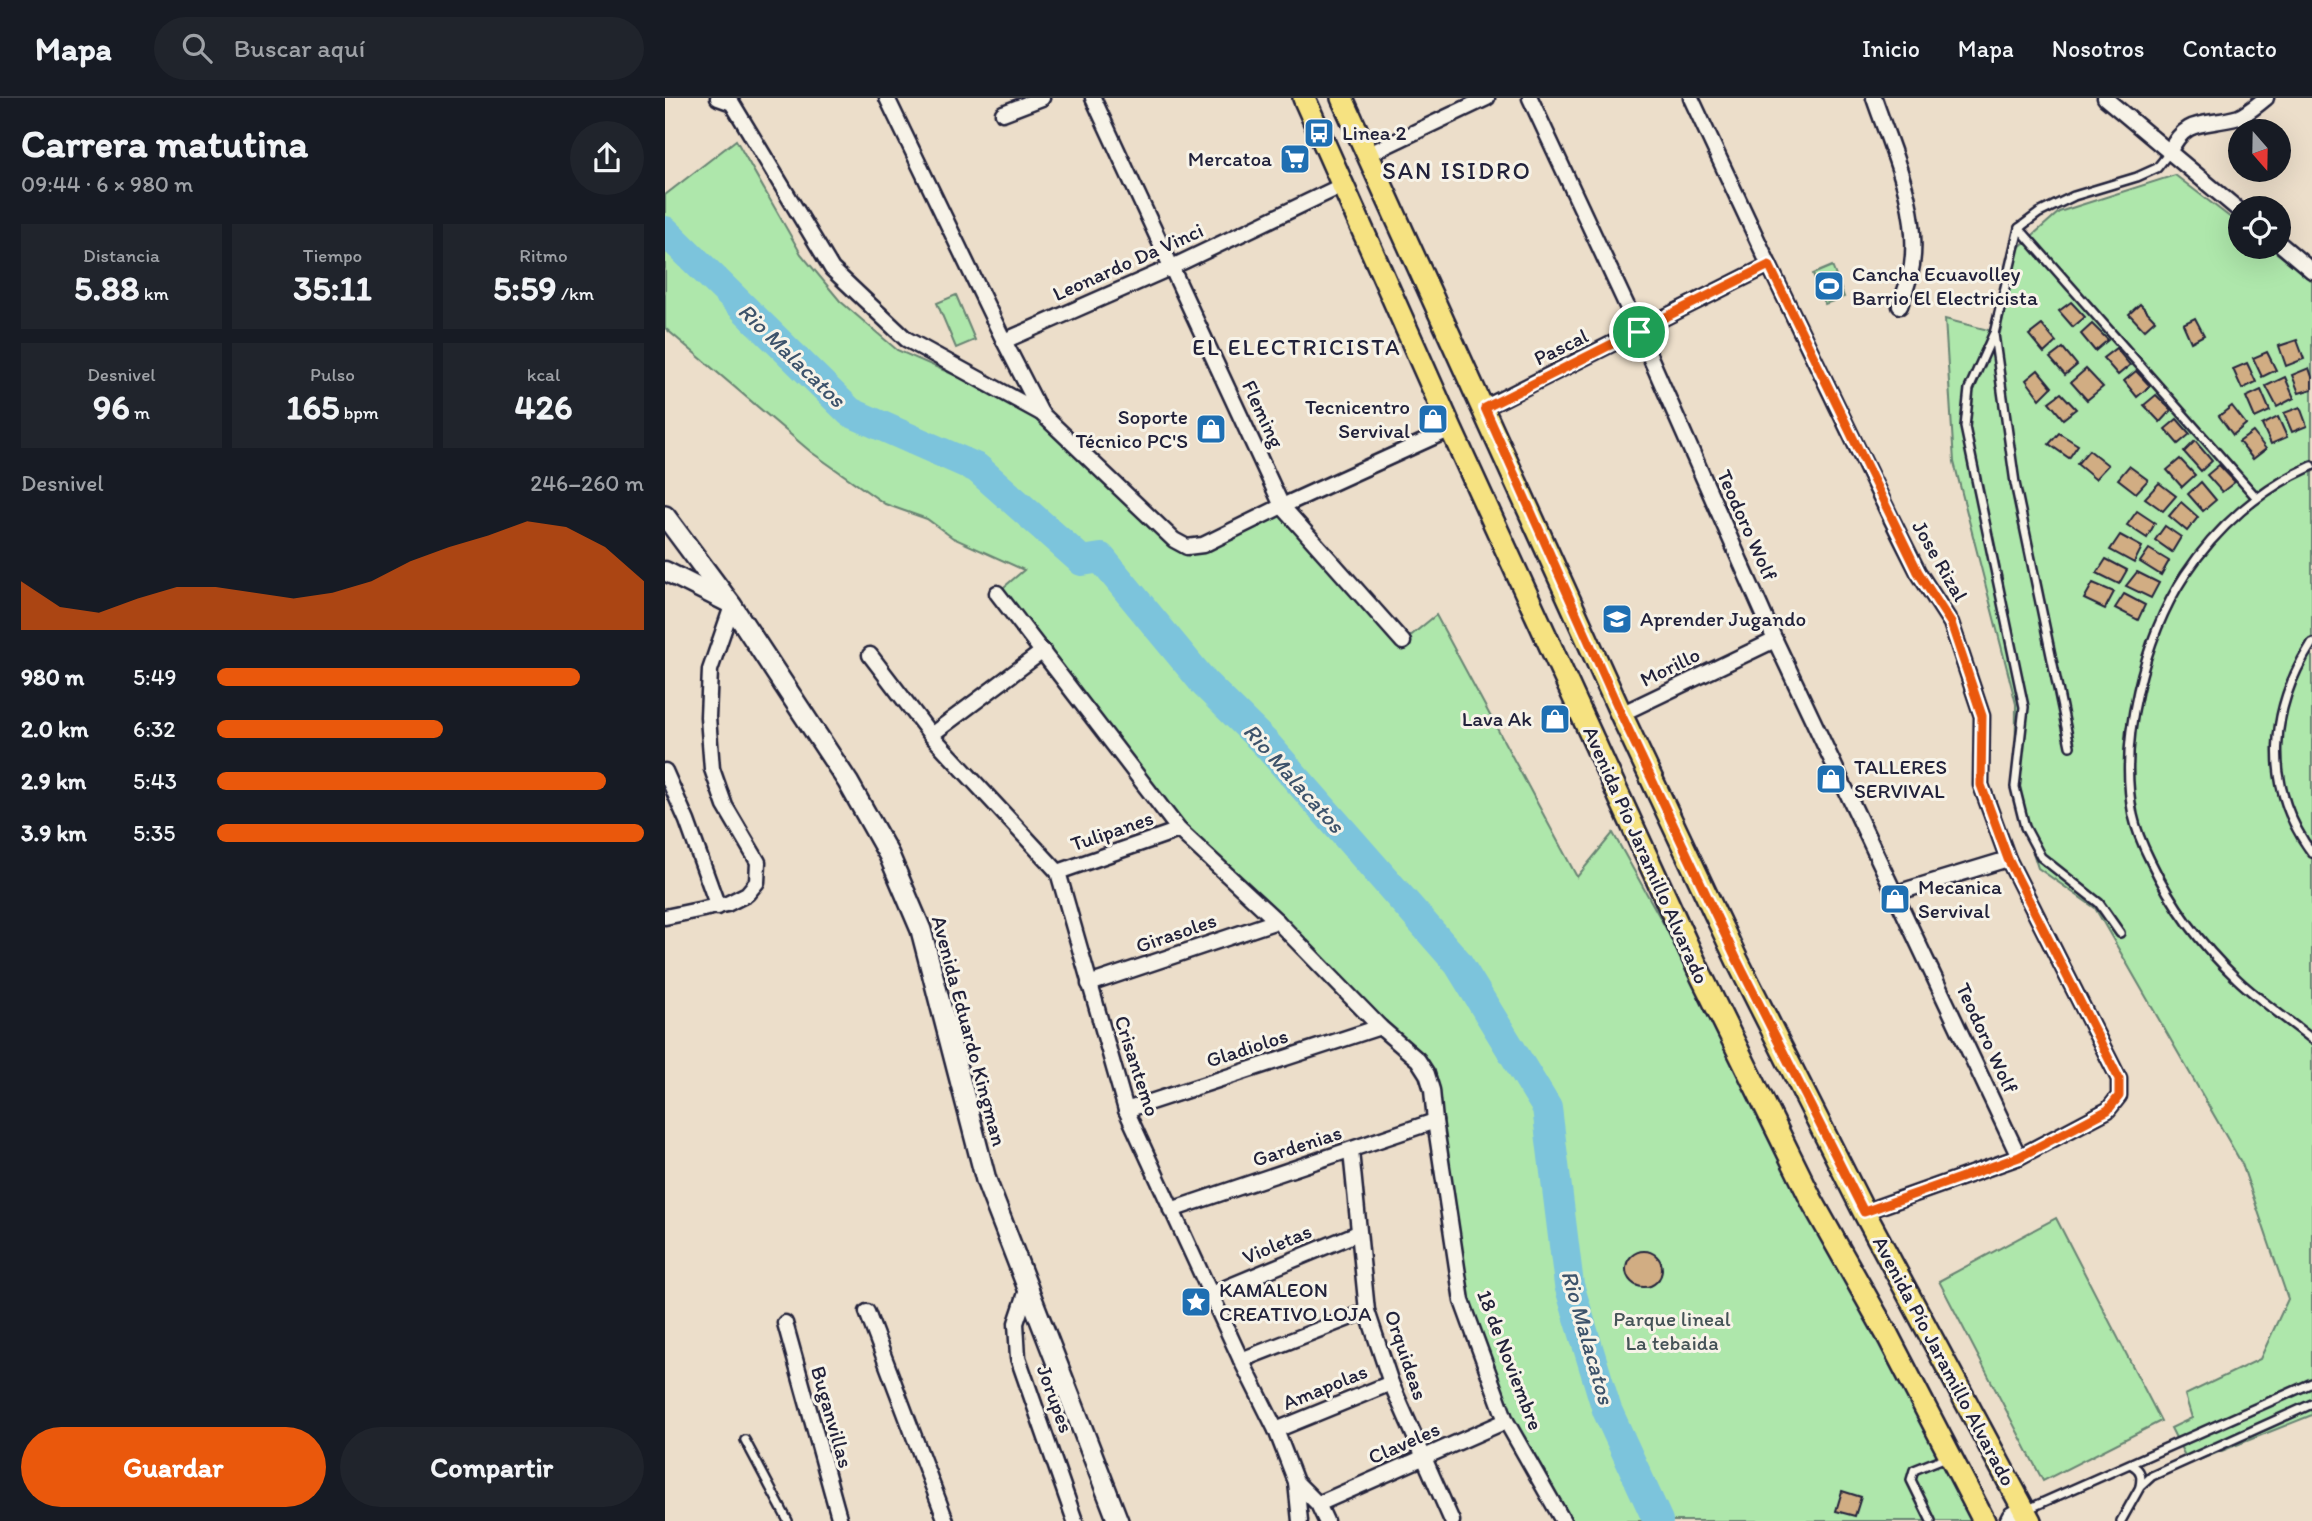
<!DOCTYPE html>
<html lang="es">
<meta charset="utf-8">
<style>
:root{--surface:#171b24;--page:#20242c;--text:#f1f3f6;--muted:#9ea1a6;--line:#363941;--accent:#ea580c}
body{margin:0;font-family:Itim,sans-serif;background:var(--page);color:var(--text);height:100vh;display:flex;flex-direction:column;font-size:26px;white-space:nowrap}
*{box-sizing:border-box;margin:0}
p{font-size:23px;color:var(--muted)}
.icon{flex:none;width:38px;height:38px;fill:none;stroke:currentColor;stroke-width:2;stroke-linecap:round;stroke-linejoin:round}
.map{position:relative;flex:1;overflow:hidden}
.panel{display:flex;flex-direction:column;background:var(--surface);width:665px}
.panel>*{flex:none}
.needle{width:46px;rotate:160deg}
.buttons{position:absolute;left:1563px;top:21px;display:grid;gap:14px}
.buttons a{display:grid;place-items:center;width:63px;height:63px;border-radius:50%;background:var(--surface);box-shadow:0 7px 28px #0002;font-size:35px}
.pin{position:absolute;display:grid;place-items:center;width:60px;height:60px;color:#fff;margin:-30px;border:4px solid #fff;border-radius:50%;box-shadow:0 2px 7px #0007}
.round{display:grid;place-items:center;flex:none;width:74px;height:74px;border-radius:37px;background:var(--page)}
.summary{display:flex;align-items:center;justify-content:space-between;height:119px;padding:0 21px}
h1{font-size:38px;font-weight:700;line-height:52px}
.figures{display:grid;grid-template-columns:repeat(3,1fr);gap:10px;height:119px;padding:7px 21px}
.figures div{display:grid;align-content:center;border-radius:0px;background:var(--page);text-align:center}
.figures b{font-size:35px;font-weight:700}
.figures small{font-size:19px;font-weight:400}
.figures p{font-size:19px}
.chart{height:196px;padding:14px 21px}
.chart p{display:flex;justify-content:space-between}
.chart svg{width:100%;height:126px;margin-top:7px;fill:var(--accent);opacity:.7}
.primary-button{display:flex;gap:14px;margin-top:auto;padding:14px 21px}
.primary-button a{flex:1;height:80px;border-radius:42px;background:var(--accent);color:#fff;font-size:28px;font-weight:700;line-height:80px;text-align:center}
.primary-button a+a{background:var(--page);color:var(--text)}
ul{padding:0 21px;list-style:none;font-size:23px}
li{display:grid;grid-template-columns:112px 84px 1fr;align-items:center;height:52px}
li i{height:18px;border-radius:9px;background:var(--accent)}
header{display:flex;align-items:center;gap:42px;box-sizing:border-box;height:98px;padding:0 35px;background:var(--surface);border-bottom:2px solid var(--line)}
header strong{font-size:33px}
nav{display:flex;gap:38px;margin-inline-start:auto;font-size:24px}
.search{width:490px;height:63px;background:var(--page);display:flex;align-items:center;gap:18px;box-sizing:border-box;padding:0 24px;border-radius:38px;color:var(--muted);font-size:26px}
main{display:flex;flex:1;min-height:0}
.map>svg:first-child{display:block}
.green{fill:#aee7ab;stroke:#688473;stroke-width:2}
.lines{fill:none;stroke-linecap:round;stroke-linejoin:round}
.river{stroke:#7cc4dc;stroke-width:30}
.building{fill:#d1ad83;stroke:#22223b;stroke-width:2}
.service-casing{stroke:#22223b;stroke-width:12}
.minor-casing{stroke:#22223b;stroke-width:19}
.tertiary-casing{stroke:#22223b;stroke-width:23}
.secondary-casing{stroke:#22223b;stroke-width:24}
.primary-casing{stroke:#22223b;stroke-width:26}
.service{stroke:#f7f3e8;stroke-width:7}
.minor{stroke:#f7f3e8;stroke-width:14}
.tertiary{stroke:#f7f3e8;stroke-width:18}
.secondary{stroke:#f7f3e8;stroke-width:19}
.primary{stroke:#f6e281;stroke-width:21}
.route-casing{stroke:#fff;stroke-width:14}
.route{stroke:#ea580c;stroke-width:9}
.labels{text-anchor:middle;stroke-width:6;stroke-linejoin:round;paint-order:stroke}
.poi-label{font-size:21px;fill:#22223b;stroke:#f7f3e8;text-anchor:start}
.street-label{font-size:21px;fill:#22223b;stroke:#f7f3e8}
.park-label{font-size:21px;fill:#455357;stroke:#f7f3e8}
.neighbourhood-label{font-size:23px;letter-spacing:2px;fill:#22223b;stroke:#f7f3e8}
.water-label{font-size:23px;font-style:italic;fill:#3d536b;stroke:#f7f3e8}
.quarter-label{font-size:24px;letter-spacing:2px;fill:#22223b;stroke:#f7f3e8}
</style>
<header>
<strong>Mapa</strong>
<div class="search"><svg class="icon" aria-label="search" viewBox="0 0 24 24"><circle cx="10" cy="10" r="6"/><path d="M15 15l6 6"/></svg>Buscar aquí</div>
<nav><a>Inicio</a><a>Mapa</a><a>Nosotros</a><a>Contacto</a></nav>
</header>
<main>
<section class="panel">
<div class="summary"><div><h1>Carrera matutina</h1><p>09:44 · 6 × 980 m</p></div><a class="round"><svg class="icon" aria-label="share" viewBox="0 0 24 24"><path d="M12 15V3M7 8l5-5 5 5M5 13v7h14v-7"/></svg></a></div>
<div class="figures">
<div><p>Distancia</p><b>5.88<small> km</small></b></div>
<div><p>Tiempo</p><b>35:11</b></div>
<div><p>Ritmo</p><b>5:59<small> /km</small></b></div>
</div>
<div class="figures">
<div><p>Desnivel</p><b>96<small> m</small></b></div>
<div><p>Pulso</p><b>165<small> bpm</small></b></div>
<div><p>kcal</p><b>426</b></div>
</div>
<div class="chart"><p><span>Desnivel</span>246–260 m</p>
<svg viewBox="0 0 160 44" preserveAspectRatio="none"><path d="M0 44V27L10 36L20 38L30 33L40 29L50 29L60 31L70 33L80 31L90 27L100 20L110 15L120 11L130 6L140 8L150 15L160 27V44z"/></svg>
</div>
<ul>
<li><b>980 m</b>5:49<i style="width:85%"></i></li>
<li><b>2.0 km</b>6:32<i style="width:53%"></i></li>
<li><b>2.9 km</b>5:43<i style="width:91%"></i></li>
<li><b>3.9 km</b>5:35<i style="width:100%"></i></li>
</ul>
<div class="primary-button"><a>Guardar</a><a>Compartir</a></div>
</section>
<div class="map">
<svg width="1647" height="1423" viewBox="0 0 1647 1423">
<rect width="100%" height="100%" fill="#ecdeca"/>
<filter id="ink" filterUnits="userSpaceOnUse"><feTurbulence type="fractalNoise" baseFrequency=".0143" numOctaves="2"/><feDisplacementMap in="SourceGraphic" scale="14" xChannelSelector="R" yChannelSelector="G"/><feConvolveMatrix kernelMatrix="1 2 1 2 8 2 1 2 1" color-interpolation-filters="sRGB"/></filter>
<g filter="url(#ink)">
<g class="green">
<path d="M 71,42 L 136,156 L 175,203 L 232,252 L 376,315 L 522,449 L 617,408 L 738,544 L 771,517 L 912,779 L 948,735 L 1100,1008 L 1319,1423 L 898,1423 L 841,1323 L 797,1203 L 762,976 L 514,732 L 332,495 L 359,472 L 288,440 L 262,421 L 220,406 L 146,354 L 0,230 L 0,97 Z"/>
<path d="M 1510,77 L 1575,127 L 1575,149 L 1604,149 L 1647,182 L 1647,1317 L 1524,1366 L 1506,1330 L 1527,1320 L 1520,1297 L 1595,1261 L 1623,1201 L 1577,1066 L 1430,810 L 1373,770 L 1350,699 L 1351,606 L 1289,364 L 1280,221 L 1335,235 L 1352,151 L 1394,114 Z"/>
<path d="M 1167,168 L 1179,199 L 1160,206 L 1148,176 Z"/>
<path d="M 291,197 L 310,242 L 291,250 L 272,205 Z"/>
<path d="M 1391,1120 L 1496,1323 L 1378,1383 L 1274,1183 Z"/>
</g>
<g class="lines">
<path class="river" d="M 0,133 L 185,314 L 312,370 L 417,463 L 436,460 L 540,586 L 601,646 L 793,865 L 882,1010 L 904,1187 L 942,1312 L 993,1423"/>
</g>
<g class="building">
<path d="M 1406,204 L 1420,219 L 1408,229 L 1394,213 Z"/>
<path d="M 1475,206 L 1490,222 L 1479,232 L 1464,216 Z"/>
<path d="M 1530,220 L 1539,237 L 1526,244 L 1518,226 Z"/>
<path d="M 1427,226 L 1443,242 L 1430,253 L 1416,236 Z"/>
<path d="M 1377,227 L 1391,244 L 1379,255 L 1364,237 Z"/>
<path d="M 1632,242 L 1639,261 L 1621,268 L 1614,248 Z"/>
<path d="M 1398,250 L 1412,267 L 1400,277 L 1385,260 Z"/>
<path d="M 1451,250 L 1465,267 L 1453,277 L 1438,260 Z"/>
<path d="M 1602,254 L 1611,272 L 1597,279 L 1588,260 Z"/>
<path d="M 1582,265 L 1591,284 L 1577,291 L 1568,271 Z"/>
<path d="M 1644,270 L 1647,279 L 1647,291 L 1634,295 L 1627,277 Z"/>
<path d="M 1421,271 L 1438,289 L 1422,302 L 1406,284 Z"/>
<path d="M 1373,272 L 1387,289 L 1375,301 L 1361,282 Z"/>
<path d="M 1471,273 L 1485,288 L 1472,299 L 1459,283 Z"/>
<path d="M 1620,279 L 1629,300 L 1612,309 L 1601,288 Z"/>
<path d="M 1596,292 L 1605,313 L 1590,320 L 1581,299 Z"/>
<path d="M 1396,295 L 1411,311 L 1398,321 L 1384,304 Z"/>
<path d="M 1491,297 L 1506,312 L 1495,324 L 1479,307 Z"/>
<path d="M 1567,308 L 1581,326 L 1568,337 L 1554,318 Z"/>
<path d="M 1635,309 L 1642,328 L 1627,334 L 1619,315 Z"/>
<path d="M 1613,319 L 1622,339 L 1606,346 L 1597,327 Z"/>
<path d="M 1512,321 L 1525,336 L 1513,346 L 1500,331 Z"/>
<path d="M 1588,334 L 1601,351 L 1588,361 L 1574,344 Z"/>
<path d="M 1394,335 L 1413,347 L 1404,360 L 1384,346 Z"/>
<path d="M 1530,343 L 1547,363 L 1536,373 L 1519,354 Z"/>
<path d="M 1424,352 L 1443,367 L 1430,381 L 1412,366 Z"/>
<path d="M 1515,361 L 1530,377 L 1517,389 L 1502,372 Z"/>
<path d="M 1554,367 L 1570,384 L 1557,394 L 1542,377 Z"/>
<path d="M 1464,368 L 1483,382 L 1471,395 L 1453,381 Z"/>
<path d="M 1536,384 L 1551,402 L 1538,413 L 1523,396 Z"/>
<path d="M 1494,385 L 1511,398 L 1498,413 L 1480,400 Z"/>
<path d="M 1516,404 L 1533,419 L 1522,433 L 1504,418 Z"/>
<path d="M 1472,413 L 1490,425 L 1482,440 L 1462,427 Z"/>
<path d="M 1500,428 L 1516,439 L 1507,454 L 1490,442 Z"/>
<path d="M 1455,437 L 1477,449 L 1469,465 L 1445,452 Z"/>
<path d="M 1484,451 L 1504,463 L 1496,477 L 1475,464 Z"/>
<path d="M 1441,461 L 1462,472 L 1454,486 L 1432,475 Z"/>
<path d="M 1472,474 L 1494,485 L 1486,500 L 1461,488 Z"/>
<path d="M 1428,485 L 1449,494 L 1440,511 L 1419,501 Z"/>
<path d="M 1459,496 L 1480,507 L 1473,522 L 1450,510 Z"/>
<circle cx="979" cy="1171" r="18"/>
<path d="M 1177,1393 L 1196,1399 L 1190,1418 L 1171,1413 Z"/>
</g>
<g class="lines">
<g class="service-casing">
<g id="service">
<path d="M 1354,130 L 1591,399"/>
<path d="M 1328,237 L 1304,291 L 1300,329 L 1359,609 L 1350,689 L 1360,729 L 1376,759 L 1434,805 L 1455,835"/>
<path d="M 1647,368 C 1595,391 1551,430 1520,477 C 1479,539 1453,644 1468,717 C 1471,731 1478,748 1485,762 C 1506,806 1536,847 1572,881 C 1595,903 1622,921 1647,941"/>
<path d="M 1647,545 C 1604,612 1598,688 1647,755"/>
<path d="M 1405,648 L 1350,385 L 1329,236 L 1354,130 L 1374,115 L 1409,98 L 1472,79 L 1492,70 L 1504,55"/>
<path d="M 80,1342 L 123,1423"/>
<path d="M 1467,1367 C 1476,1372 1477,1378 1475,1388"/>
<path d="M 1363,1411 L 1647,1285"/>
<path d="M 1266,1423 L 1246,1382 L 1249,1372 L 1284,1358"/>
<path d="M 1456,1423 L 1475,1389 L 1487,1378 L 1647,1306"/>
</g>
</g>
<g class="minor-casing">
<g id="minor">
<path d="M 53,0 L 67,5 L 167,171 L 241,241 L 376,315 L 509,442 L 522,449 L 538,447 L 617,408 L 786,331"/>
<path d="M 222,0 L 339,243"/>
<path d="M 428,0 L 617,408 L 738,544"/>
<path d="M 865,0 L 974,234 L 1110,542 L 1354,1059"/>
<path d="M 1026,0 L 1104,167 L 1226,420 L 1253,474 L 1286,525 L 1317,618 L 1316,687 L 1343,761 L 1454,981 L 1454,998 L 1443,1012 L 1354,1059 L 1199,1114"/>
<path d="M 1209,0 C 1227,53 1255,110 1247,167 C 1245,181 1239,195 1235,208"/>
<path d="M 1440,0 L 1575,113"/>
<path d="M 338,15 L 377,0"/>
<path d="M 1504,55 C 1521,18 1540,29 1574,19 C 1583,15 1593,6 1601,0"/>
<path d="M 704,56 L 822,0"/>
<path d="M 1614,145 L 1647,173"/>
<path d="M 819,310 L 1104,167"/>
<path d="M 376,315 L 339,243 L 507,169 L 678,87"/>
<path d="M 332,495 L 514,732 L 612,823 L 715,929 L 753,962 L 762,976 L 767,992 L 770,1023 L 797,1203 L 841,1323 L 898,1423"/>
<path d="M 205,557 L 266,637 L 393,774 L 461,1012 L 576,1262 L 611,1332 L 631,1384 L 653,1406 L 661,1423"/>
<path d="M 956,616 L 1110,542"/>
<path d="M 266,637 L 378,553"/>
<path d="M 0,673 L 22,723 L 53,809"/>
<path d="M 393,774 L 514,732"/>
<path d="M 1231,795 L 1343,761"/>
<path d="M 0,819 L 62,806 L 82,796 L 92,784 L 93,764 L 60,708 L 47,671 L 43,619 L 45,572 L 67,508"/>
<path d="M 424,886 L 612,823"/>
<path d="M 461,1012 L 715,929"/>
<path d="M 686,1053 L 702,1213 L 726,1285 L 787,1423"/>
<path d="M 506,1112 L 770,1023"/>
<path d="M 362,1192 L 351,1225 L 353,1260 L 410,1423"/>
<path d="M 546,1196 L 693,1135"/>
<path d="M 202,1214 L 281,1423"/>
<path d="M 120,1225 L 175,1423"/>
<path d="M 576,1262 L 702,1213"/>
<path d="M 611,1332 L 726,1285"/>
<path d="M 631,1384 L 635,1423"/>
<path d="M 653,1406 L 841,1323"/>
</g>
</g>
<g class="tertiary-casing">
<path id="tertiary" d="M 0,473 L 62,504"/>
</g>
<g class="secondary-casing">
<g id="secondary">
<path d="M 0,418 L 67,508 L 183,684 L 224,757 L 256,832 L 321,1082 L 453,1423"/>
<path d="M 1345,1423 L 1347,1419 L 1359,1412"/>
</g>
</g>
<g class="primary-casing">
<g id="primary">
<path d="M 639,0 L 786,331 L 1034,873 L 1147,1103 L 1223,1238 L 1319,1423"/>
<path d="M 677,0 L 956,616 L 1072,862 L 1199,1114 L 1365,1423"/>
</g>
</g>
<use href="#service" class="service"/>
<use href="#minor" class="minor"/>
<use href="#tertiary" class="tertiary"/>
<use href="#secondary" class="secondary"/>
<use href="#primary" class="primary"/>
</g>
</g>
<g class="lines" filter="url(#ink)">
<g class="route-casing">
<path id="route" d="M 1104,167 L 1253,474 L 1286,525 L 1317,618 L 1316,687 L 1343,761 L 1454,981 L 1454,998 L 1443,1012 L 1354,1059 L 1199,1114 L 1072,862 L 956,616 L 820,310 Z"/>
</g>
<use href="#route" class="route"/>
</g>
<defs>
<g id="bus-square" transform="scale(1.575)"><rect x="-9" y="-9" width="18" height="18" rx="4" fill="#1f6fb2" stroke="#f7f3e8"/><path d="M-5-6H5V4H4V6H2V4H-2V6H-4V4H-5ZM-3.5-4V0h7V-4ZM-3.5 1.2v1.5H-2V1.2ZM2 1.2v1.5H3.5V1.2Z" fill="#fff"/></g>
<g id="supermarket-square" transform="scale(1.575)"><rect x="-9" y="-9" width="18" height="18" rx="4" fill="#1f6fb2" stroke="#f7f3e8"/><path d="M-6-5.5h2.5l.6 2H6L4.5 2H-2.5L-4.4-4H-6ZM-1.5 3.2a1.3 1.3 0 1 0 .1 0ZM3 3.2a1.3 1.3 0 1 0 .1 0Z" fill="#fff"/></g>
<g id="stadium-square" transform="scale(1.575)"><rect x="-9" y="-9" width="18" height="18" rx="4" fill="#1f6fb2" stroke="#f7f3e8"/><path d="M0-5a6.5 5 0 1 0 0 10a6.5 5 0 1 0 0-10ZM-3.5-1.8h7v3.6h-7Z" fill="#fff"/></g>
<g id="shop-square" transform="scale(1.575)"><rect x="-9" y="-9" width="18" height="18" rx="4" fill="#1f6fb2" stroke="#f7f3e8"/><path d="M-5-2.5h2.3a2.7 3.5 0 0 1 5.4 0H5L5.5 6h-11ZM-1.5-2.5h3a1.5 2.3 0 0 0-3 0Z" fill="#fff"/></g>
<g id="school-square" transform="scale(1.575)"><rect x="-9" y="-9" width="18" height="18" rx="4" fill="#1f6fb2" stroke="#f7f3e8"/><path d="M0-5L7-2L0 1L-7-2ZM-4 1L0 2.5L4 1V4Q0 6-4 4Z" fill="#fff"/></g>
<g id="sight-square" transform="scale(1.575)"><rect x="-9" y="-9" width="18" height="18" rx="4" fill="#1f6fb2" stroke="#f7f3e8"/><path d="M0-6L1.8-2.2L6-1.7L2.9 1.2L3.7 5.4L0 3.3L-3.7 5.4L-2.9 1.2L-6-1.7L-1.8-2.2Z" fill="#fff"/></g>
</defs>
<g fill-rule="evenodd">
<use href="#bus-square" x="654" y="35"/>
<use href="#supermarket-square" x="630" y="61"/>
<use href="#stadium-square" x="1164" y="188"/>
<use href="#shop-square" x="768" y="321"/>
<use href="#shop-square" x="546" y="331"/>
<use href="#school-square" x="952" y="521"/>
<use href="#shop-square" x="890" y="621"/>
<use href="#shop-square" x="1166" y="681"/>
<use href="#shop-square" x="1230" y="801"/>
<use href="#sight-square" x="531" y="1204"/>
</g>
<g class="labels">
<g class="poi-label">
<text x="677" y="42">Linea 2</text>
<text x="607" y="68" text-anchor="end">Mercatoa</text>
<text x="1187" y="183">Cancha Ecuavolley<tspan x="1187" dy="24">Barrio El Electricista</tspan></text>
<text x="745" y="316" text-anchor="end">Tecnicentro<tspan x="745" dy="24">Servival</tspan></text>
<text x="523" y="326" text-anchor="end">Soporte<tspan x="523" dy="24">Técnico PC'S</tspan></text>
<text x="975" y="528">Aprender Jugando</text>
<text x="867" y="628" text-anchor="end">Lava Ak</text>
<text x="1189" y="676">TALLERES<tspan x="1189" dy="24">SERVIVAL</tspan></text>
<text x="1253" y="796">Mecanica<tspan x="1253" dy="24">Servival</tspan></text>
<text x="554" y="1199">KAMALEON<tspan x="554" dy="24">CREATIVO LOJA</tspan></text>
</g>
<g class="street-label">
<text transform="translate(463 164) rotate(-24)" y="7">Leonardo Da Vinci</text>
<text transform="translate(896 249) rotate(-26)" y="7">Pascal</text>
<text transform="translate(598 316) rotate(65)" y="7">Fleming</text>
<text transform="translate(1082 427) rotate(66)" y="7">Teodoro Wolf</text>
<text transform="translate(1275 463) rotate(60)" y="7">Jose Rizal</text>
<text transform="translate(1005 569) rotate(-26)" y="7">Morillo</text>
<text transform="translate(447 733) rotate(-19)" y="7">Tulipanes</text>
<text transform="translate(981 757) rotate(66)" y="7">Avenida Pío Jaramillo Alvarado</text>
<text transform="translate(511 835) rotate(-19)" y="7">Girasoles</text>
<text transform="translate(304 933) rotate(75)" y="7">Avenida Eduardo Kingman</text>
<text transform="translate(1322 940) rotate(65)" y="7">Teodoro Wolf</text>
<text transform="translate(582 950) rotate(-18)" y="7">Gladiolos</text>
<text transform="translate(472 968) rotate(72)" y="7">Crisantemo</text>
<text transform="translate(632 1048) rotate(-18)" y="7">Gardenias</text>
<text transform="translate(612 1146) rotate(-23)" y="7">Violetas</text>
<text transform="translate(741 1257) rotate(71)" y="7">Orquideas</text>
<text transform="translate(845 1262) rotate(69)" y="7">18 de Noviembre</text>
<text transform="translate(1279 1263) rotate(62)" y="7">Avenida Pío Jaramillo Alvarado</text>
<text transform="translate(660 1289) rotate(-22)" y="7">Amapolas</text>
<text transform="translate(390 1301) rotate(70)" y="7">Jorupes</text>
<text transform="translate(167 1319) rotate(74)" y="7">Buganvillas</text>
<text transform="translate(739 1345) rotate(-24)" y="7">Claveles</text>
</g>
<g class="park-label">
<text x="1007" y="1228">Parque lineal<tspan x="1007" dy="24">La tebaida</tspan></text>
</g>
<g class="neighbourhood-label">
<text x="632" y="257">EL ELECTRICISTA</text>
</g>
<g class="water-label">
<text transform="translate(127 257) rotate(44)" y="8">Rio Malacatos</text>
<text transform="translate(629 680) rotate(48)" y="8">Rio Malacatos</text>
<text transform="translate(923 1239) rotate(74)" y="8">Rio Malacatos</text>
</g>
<g class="quarter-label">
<text x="792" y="81">SAN ISIDRO</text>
</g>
</g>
</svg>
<div class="buttons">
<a><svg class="needle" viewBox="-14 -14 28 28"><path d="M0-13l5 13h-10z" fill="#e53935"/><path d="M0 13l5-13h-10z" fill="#9ea1a6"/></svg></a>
<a><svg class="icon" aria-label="locate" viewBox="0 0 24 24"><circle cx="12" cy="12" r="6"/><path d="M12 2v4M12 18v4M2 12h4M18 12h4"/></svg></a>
</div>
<div class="pin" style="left:974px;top:234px;background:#1e9e55"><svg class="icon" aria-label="arrive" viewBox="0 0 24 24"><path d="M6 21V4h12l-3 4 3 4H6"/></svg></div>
</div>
</main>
